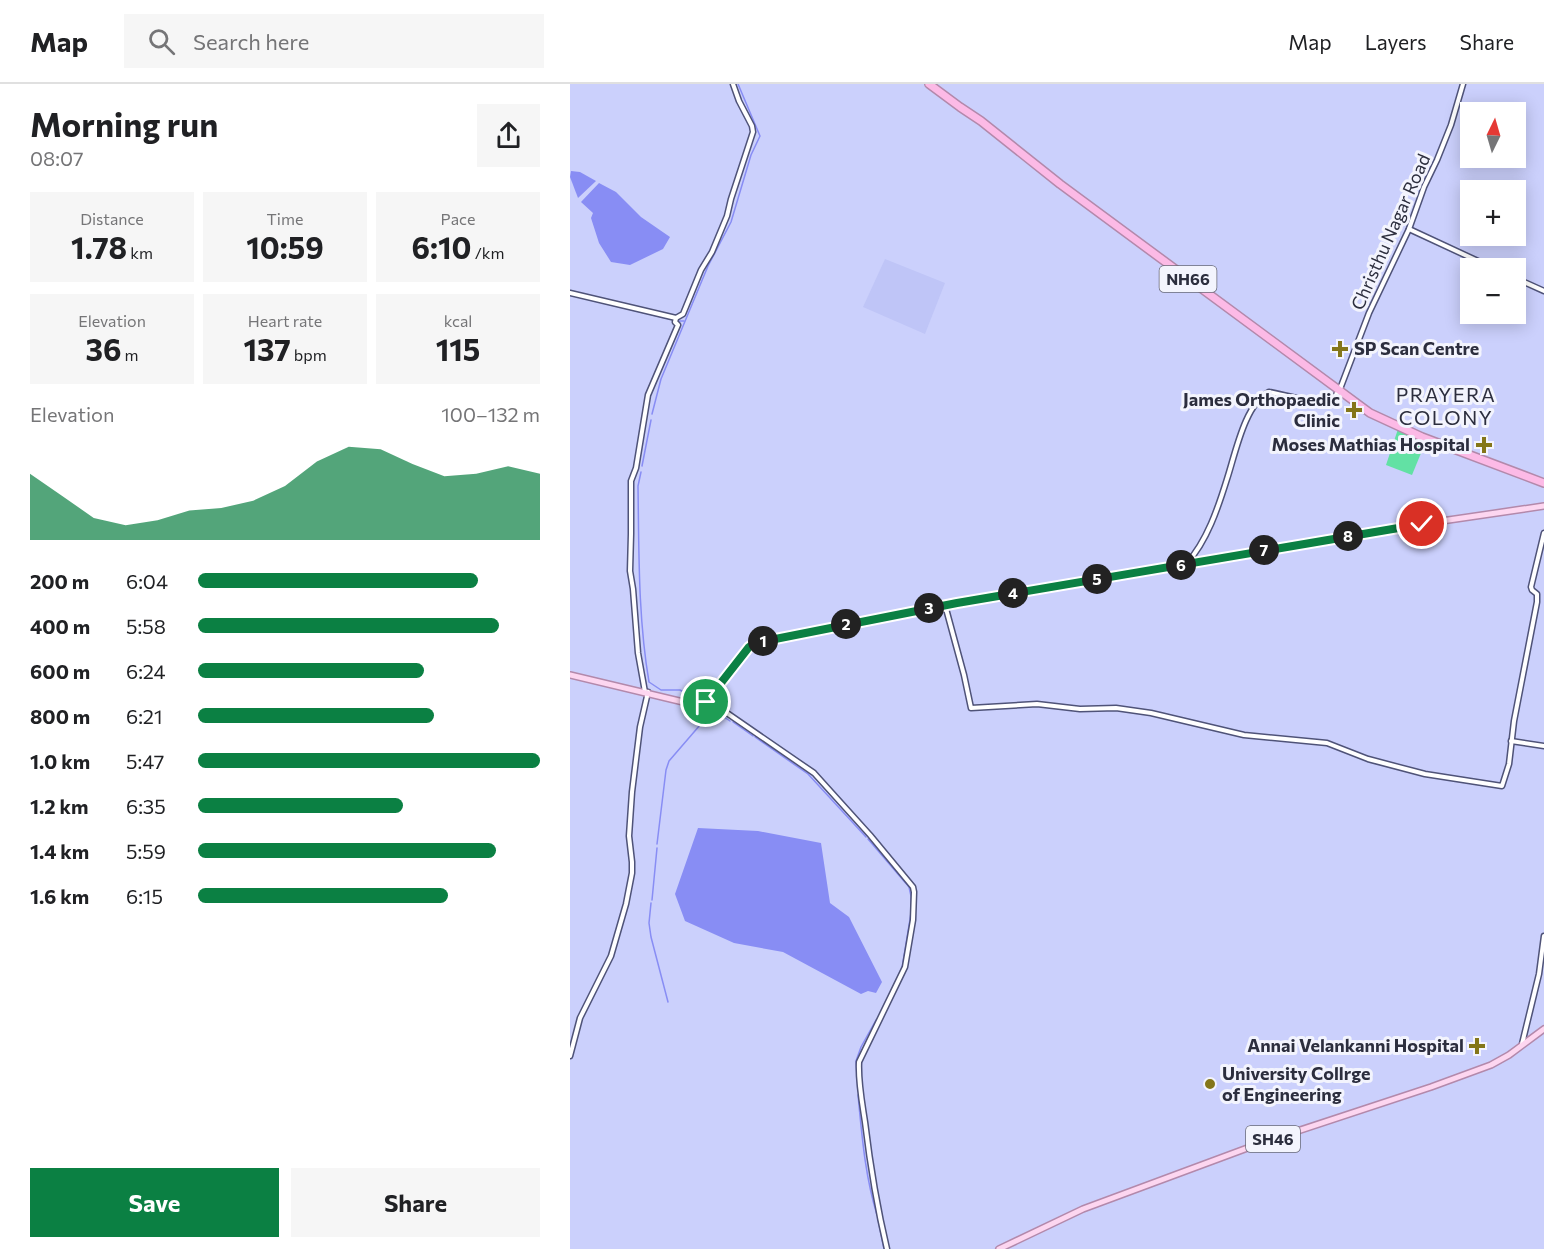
<!DOCTYPE html>
<meta charset="utf-8">
<style>
:root{--surface:#fff;--page:#f6f6f6;--text:#202124;--muted:#757577;--line:#e0e0e0;--accent:#0b8043}
body{margin:0;font-family:Commissioner,sans-serif;background:var(--page);color:var(--text);height:100vh;display:flex;flex-direction:column;font-size:22px;white-space:nowrap}
*{box-sizing:border-box;margin:0}
p{font-size:20px;color:var(--muted)}
.icon{flex:none;width:33px;height:33px;fill:none;stroke:currentColor;stroke-width:2;stroke-linecap:round;stroke-linejoin:round}
.map{position:relative;flex:1;overflow:hidden}
.sheet{display:flex;flex-direction:column;background:var(--surface);width:570px}
.sheet>*{flex:none}
.needle{width:39px;rotate:5deg}
.tools{position:absolute;left:890px;top:18px;display:grid;gap:12px}
.tools a{display:grid;place-items:center;width:66px;height:66px;border-radius:0px;background:var(--surface);box-shadow:0 3px 15px #0003;font-size:30px}
.pin{position:absolute;display:grid;place-items:center;width:51px;height:51px;color:#fff;margin:-26px;border:3px solid #fff;border-radius:50%;box-shadow:0 2px 6px #0007}
.km{position:absolute;width:30px;height:30px;margin:-15px;border-radius:50%;background:#222;color:#fff;font-size:16px;line-height:30px;text-align:center}
.round{display:grid;place-items:center;flex:none;width:63px;height:63px;border-radius:0px;background:var(--page)}
.overview{display:flex;align-items:center;justify-content:space-between;height:102px;padding:0 30px}
h1{font-size:33px;font-weight:700;line-height:45px}
.stats{display:grid;grid-template-columns:repeat(3,1fr);gap:9px;height:102px;padding:6px 30px}
.stats div{display:grid;align-content:center;border-radius:0px;background:var(--page);text-align:center}
.stats b{font-size:30px;font-weight:700}
.stats small{font-size:16px;font-weight:400}
.stats p{font-size:16px}
.chart{height:168px;padding:12px 30px}
.chart p{display:flex;justify-content:space-between}
.chart svg{width:100%;height:108px;margin-top:6px;fill:var(--accent);opacity:.7}
.action{display:flex;gap:12px;margin-top:auto;padding:12px 30px}
.action a{flex:1;height:69px;border-radius:0px;background:var(--accent);color:#fff;font-size:24px;font-weight:700;line-height:69px;text-align:center}
.action a+a{background:var(--page);color:var(--text)}
ul{padding:0 30px;list-style:none;font-size:20px}
li{display:grid;grid-template-columns:96px 72px 1fr;align-items:center;height:45px}
li i{height:15px;border-radius:8px;background:var(--accent)}
header{display:flex;align-items:center;gap:36px;box-sizing:border-box;height:84px;padding:0 30px;background:var(--surface);border-bottom:2px solid var(--line)}
header strong{font-size:28px}
nav{display:flex;gap:33px;margin-inline-start:auto;font-size:21px}
.search{width:420px;height:54px;background:var(--page);display:flex;align-items:center;gap:15px;box-sizing:border-box;padding:0 21px;border-radius:0px;color:var(--muted);font-size:22px}
main{display:flex;flex:1;min-height:0}
.map>svg:first-child{display:block}
.built{fill:#bfc5f7}
.green{fill:#62e1a4}
.water{fill:#888df4}
.lines{fill:none;stroke-linecap:round;stroke-linejoin:round}
.stream{stroke:#888df4;stroke-width:1.5}
.minor-casing{stroke:#4f5378;stroke-width:7}
.major-casing{stroke:#b389ab;stroke-width:8}
.highway-casing{stroke:#b389ab;stroke-width:10}
.minor{stroke:#fff;stroke-width:4}
.major{stroke:#fdd6f0;stroke-width:5}
.highway{stroke:#fcbae6;stroke-width:7}
.route-casing{stroke:#fff;stroke-width:12}
.route{stroke:#0b8043;stroke-width:8}
.poi-dot{fill:#847619;stroke:#f3f4fd;stroke-width:2}
.labels{text-anchor:middle;stroke-width:6;stroke-linejoin:round;paint-order:stroke}
.shield{fill:#f3f4fd;stroke:#686977;stroke-width:1.5}
.shield-label{font-size:16px;font-weight:bold;fill:#2c2e3e}
.street-label{font-size:18px;fill:#2c2e3e;stroke:#f3f4fd}
.poi-label{font-size:18px;font-weight:bold;fill:#2c2e3e;stroke:#f3f4fd;text-anchor:end}
.neighbourhood-label{font-size:20px;letter-spacing:1.5px;fill:#2c2e3e;stroke:#f3f4fd}
</style>
<header>
<strong>Map</strong>
<div class="search"><svg class="icon" aria-label="search" viewBox="0 0 24 24"><circle cx="10" cy="10" r="6"/><path d="M15 15l6 6"/></svg>Search here</div>
<nav><a>Map</a><a>Layers</a><a>Share</a></nav>
</header>
<main>
<section class="sheet">
<div class="overview"><div><h1>Morning run</h1><p>08:07</p></div><a class="round"><svg class="icon" aria-label="share" viewBox="0 0 24 24"><path d="M12 15V3M7 8l5-5 5 5M5 13v7h14v-7"/></svg></a></div>
<div class="stats">
<div><p>Distance</p><b>1.78<small> km</small></b></div>
<div><p>Time</p><b>10:59</b></div>
<div><p>Pace</p><b>6:10<small> /km</small></b></div>
</div>
<div class="stats">
<div><p>Elevation</p><b>36<small> m</small></b></div>
<div><p>Heart rate</p><b>137<small> bpm</small></b></div>
<div><p>kcal</p><b>115</b></div>
</div>
<div class="chart"><p><span>Elevation</span>100–132 m</p>
<svg viewBox="0 0 160 44" preserveAspectRatio="none"><path d="M0 44V17L10 26L20 35L30 38L40 36L50 32L60 31L70 28L80 22L90 12L100 6L110 7L120 13L130 18L140 17L150 14L160 17V44z"/></svg>
</div>
<ul>
<li><b>200 m</b>6:04<i style="width:82%"></i></li>
<li><b>400 m</b>5:58<i style="width:88%"></i></li>
<li><b>600 m</b>6:24<i style="width:66%"></i></li>
<li><b>800 m</b>6:21<i style="width:69%"></i></li>
<li><b>1.0 km</b>5:47<i style="width:100%"></i></li>
<li><b>1.2 km</b>6:35<i style="width:60%"></i></li>
<li><b>1.4 km</b>5:59<i style="width:87%"></i></li>
<li><b>1.6 km</b>6:15<i style="width:73%"></i></li>
</ul>
<div class="action"><a>Save</a><a>Share</a></div>
</section>
<div class="map">
<svg width="974" height="1165" viewBox="0 0 974 1165">
<rect width="100%" height="100%" fill="#cbd0fc"/>
<path class="built" d="M 315,175 L 375,199 L 355,250 L 293,223 Z"/>
<path class="green" d="M 828,345 L 856,357 L 842,391 L 816,381 Z"/>
<g class="water">
<path d="M 1,87 L 10,88 L 26,97 L 8,114 L 0,93 Z"/>
<path d="M 29,99 L 46,108 L 71,133 L 100,153 L 93,165 L 60,181 L 41,178 L 29,159 L 21,134 L 23,129 L 11,118 Z"/>
<path d="M 128,744 L 188,747 L 251,759 L 260,819 L 279,833 L 312,898 L 306,909 L 298,907 L 291,910 L 213,868 L 164,859 L 115,837 L 105,810 Z"/>
</g>
<g class="lines">
<g class="stream">
<path d="M 0,211 L 104,236"/>
<path d="M 109,237 L 114,237"/>
<path d="M 82,330 L 91,295 L 138,182 L 161,138 L 181,71 L 190,52 L 168,0"/>
<path d="M 72,382 L 81,336"/>
<path d="M 71,388 L 68,402 C 69,467 68,534 79,598 L 91,606 L 110,606 L 132,618"/>
<path d="M 136,621 L 160,637"/>
<path d="M 163,638 L 183,652"/>
<path d="M 185,653 L 238,690 L 296,753"/>
<path d="M 298,755 L 339,803 L 341,812 L 341,829 L 332,884 L 324,902"/>
<path d="M 87,760 L 96,686 L 99,677 L 143,626"/>
<path d="M 82,816 L 87,764"/>
<path d="M 81,819 L 79,839 L 81,853 L 98,918"/>
<path d="M 310,929 L 316,917"/>
<path d="M 288,1007 L 286,977 L 291,963 L 306,936"/>
<path d="M 288,1011 C 292,1052 295,1092 307,1131"/>
<path d="M 308,1135 L 314,1165"/>
</g>
<g class="minor-casing">
<g id="minor">
<path d="M 839,145 L 923,184"/>
<path d="M 945,194 L 974,207"/>
<path d="M 0,209 L 106,234"/>
<path d="M 617,479 C 637,457 648,424 657,395 C 665,371 675,319 699,308 C 713,310 748,322 760,316 C 765,314 767,309 770,305 L 799,229 L 839,145 L 854,103 L 867,76 L 881,41 L 893,0"/>
<path d="M 375,521 L 394,591 L 401,624 L 467,620 L 510,625 L 546,624 L 581,629 L 674,651 L 757,659 L 798,675 L 855,690 L 932,702 L 939,680 L 944,637 L 967,518 L 967,510 L 962,506 L 961,503 L 974,449"/>
<path d="M 75,608 L 68,569 L 63,505 L 60,487 L 61,450 L 61,397 L 66,384 L 78,311 L 108,241 L 105,238 L 106,234 L 113,230 L 131,186 L 142,168 L 157,132 L 161,115 L 183,48 L 182,42 L 169,17 L 163,0"/>
<path d="M 138,616 L 244,689 L 300,751 L 343,803 L 344,808 L 343,836 L 335,883 L 289,978 C 288,998 292,1018 295,1038 C 300,1080 307,1123 317,1165"/>
<path d="M 941,657 L 974,662"/>
<path d="M 952,960 L 969,890 L 974,852"/>
<path d="M 0,972 L 10,934 L 41,872 L 56,820 L 62,789 L 62,778 L 59,752 L 62,708 L 70,643 L 78,608"/>
</g>
</g>
<g class="major-casing">
<g id="major">
<path d="M 0,591 L 130,622 L 136,618 L 179,563 L 185,559 L 205,554 L 387,519 L 858,439 L 974,422"/>
<path d="M 429,1165 L 513,1125 L 691,1059 L 861,1003 L 921,981 L 939,971 L 974,945"/>
</g>
</g>
<g class="highway-casing">
<path id="highway" d="M 359,0 L 390,23 L 411,37 L 490,100 L 800,329 L 852,353 L 974,399"/>
</g>
<use href="#minor" class="minor"/>
<use href="#major" class="major"/>
<use href="#highway" class="highway"/>
</g>
<g class="lines">
<g class="route-casing">
<path id="route" d="M 136,618 L 179,563 L 185,559 L 387,519 L 852,440"/>
</g>
<use href="#route" class="route"/>
</g>
<g class="poi-dot">
<path d="M767 256h6v6h6v6h-6v6h-6v-6h-6v-6h6z"/>
<path d="M781 317h6v6h6v6h-6v6h-6v-6h-6v-6h6z"/>
<path d="M911 352h6v6h6v6h-6v6h-6v-6h-6v-6h6z"/>
<path d="M904 953h6v6h6v6h-6v6h-6v-6h-6v-6h6z"/>
<circle cx="640" cy="1000" r="6"/>
</g>
<g class="labels">
<g class="shield">
<rect x="589.5" y="182" width="57" height="26" rx="4.5"/>
<rect x="676" y="1042" width="54" height="26" rx="4.5"/>
</g>
<g class="shield-label">
<text x="618" y="201">NH66</text>
<text x="703" y="1061">SH46</text>
</g>
<g class="street-label">
<text transform="translate(821 148) rotate(-66)" y="6">Christhu Nagar Road</text>
</g>
<g class="poi-label">
<text x="784" y="271" text-anchor="start">SP Scan Centre</text>
<text x="770" y="322">James Orthopaedic<tspan x="770" dy="21">Clinic</tspan></text>
<text x="900" y="367">Moses Mathias Hospital</text>
<text x="894" y="968">Annai Velankanni Hospital</text>
<text x="652" y="996" text-anchor="start">University Collrge<tspan x="652" dy="21">of Engineering</tspan></text>
</g>
<g class="neighbourhood-label">
<text x="876" y="318">PRAYERA<tspan x="876" dy="23">COLONY</tspan></text>
</g>
</g>
</svg>
<div class="tools">
<a><svg class="needle" viewBox="-14 -14 28 28"><path d="M0-13l5 13h-10z" fill="#e53935"/><path d="M0 13l5-13h-10z" fill="#757577"/></svg></a>
<a>+</a>
<a>−</a>
</div>
<div class="pin" style="left:136px;top:618px;background:#1e9e55"><svg class="icon" aria-label="arrive" viewBox="0 0 24 24"><path d="M6 21V4h12l-3 4 3 4H6"/></svg></div>
<div class="pin" style="left:852px;top:440px;background:#d93025"><svg class="icon" aria-label="check" viewBox="0 0 24 24"><path d="M5 12l5 5 9-10"/></svg></div>
<b class="km" style="left:193px;top:557px">1</b>
<b class="km" style="left:276px;top:540px">2</b>
<b class="km" style="left:359px;top:524px">3</b>
<b class="km" style="left:443px;top:509px">4</b>
<b class="km" style="left:527px;top:495px">5</b>
<b class="km" style="left:611px;top:481px">6</b>
<b class="km" style="left:694px;top:466px">7</b>
<b class="km" style="left:778px;top:452px">8</b>
</div>
</main>
